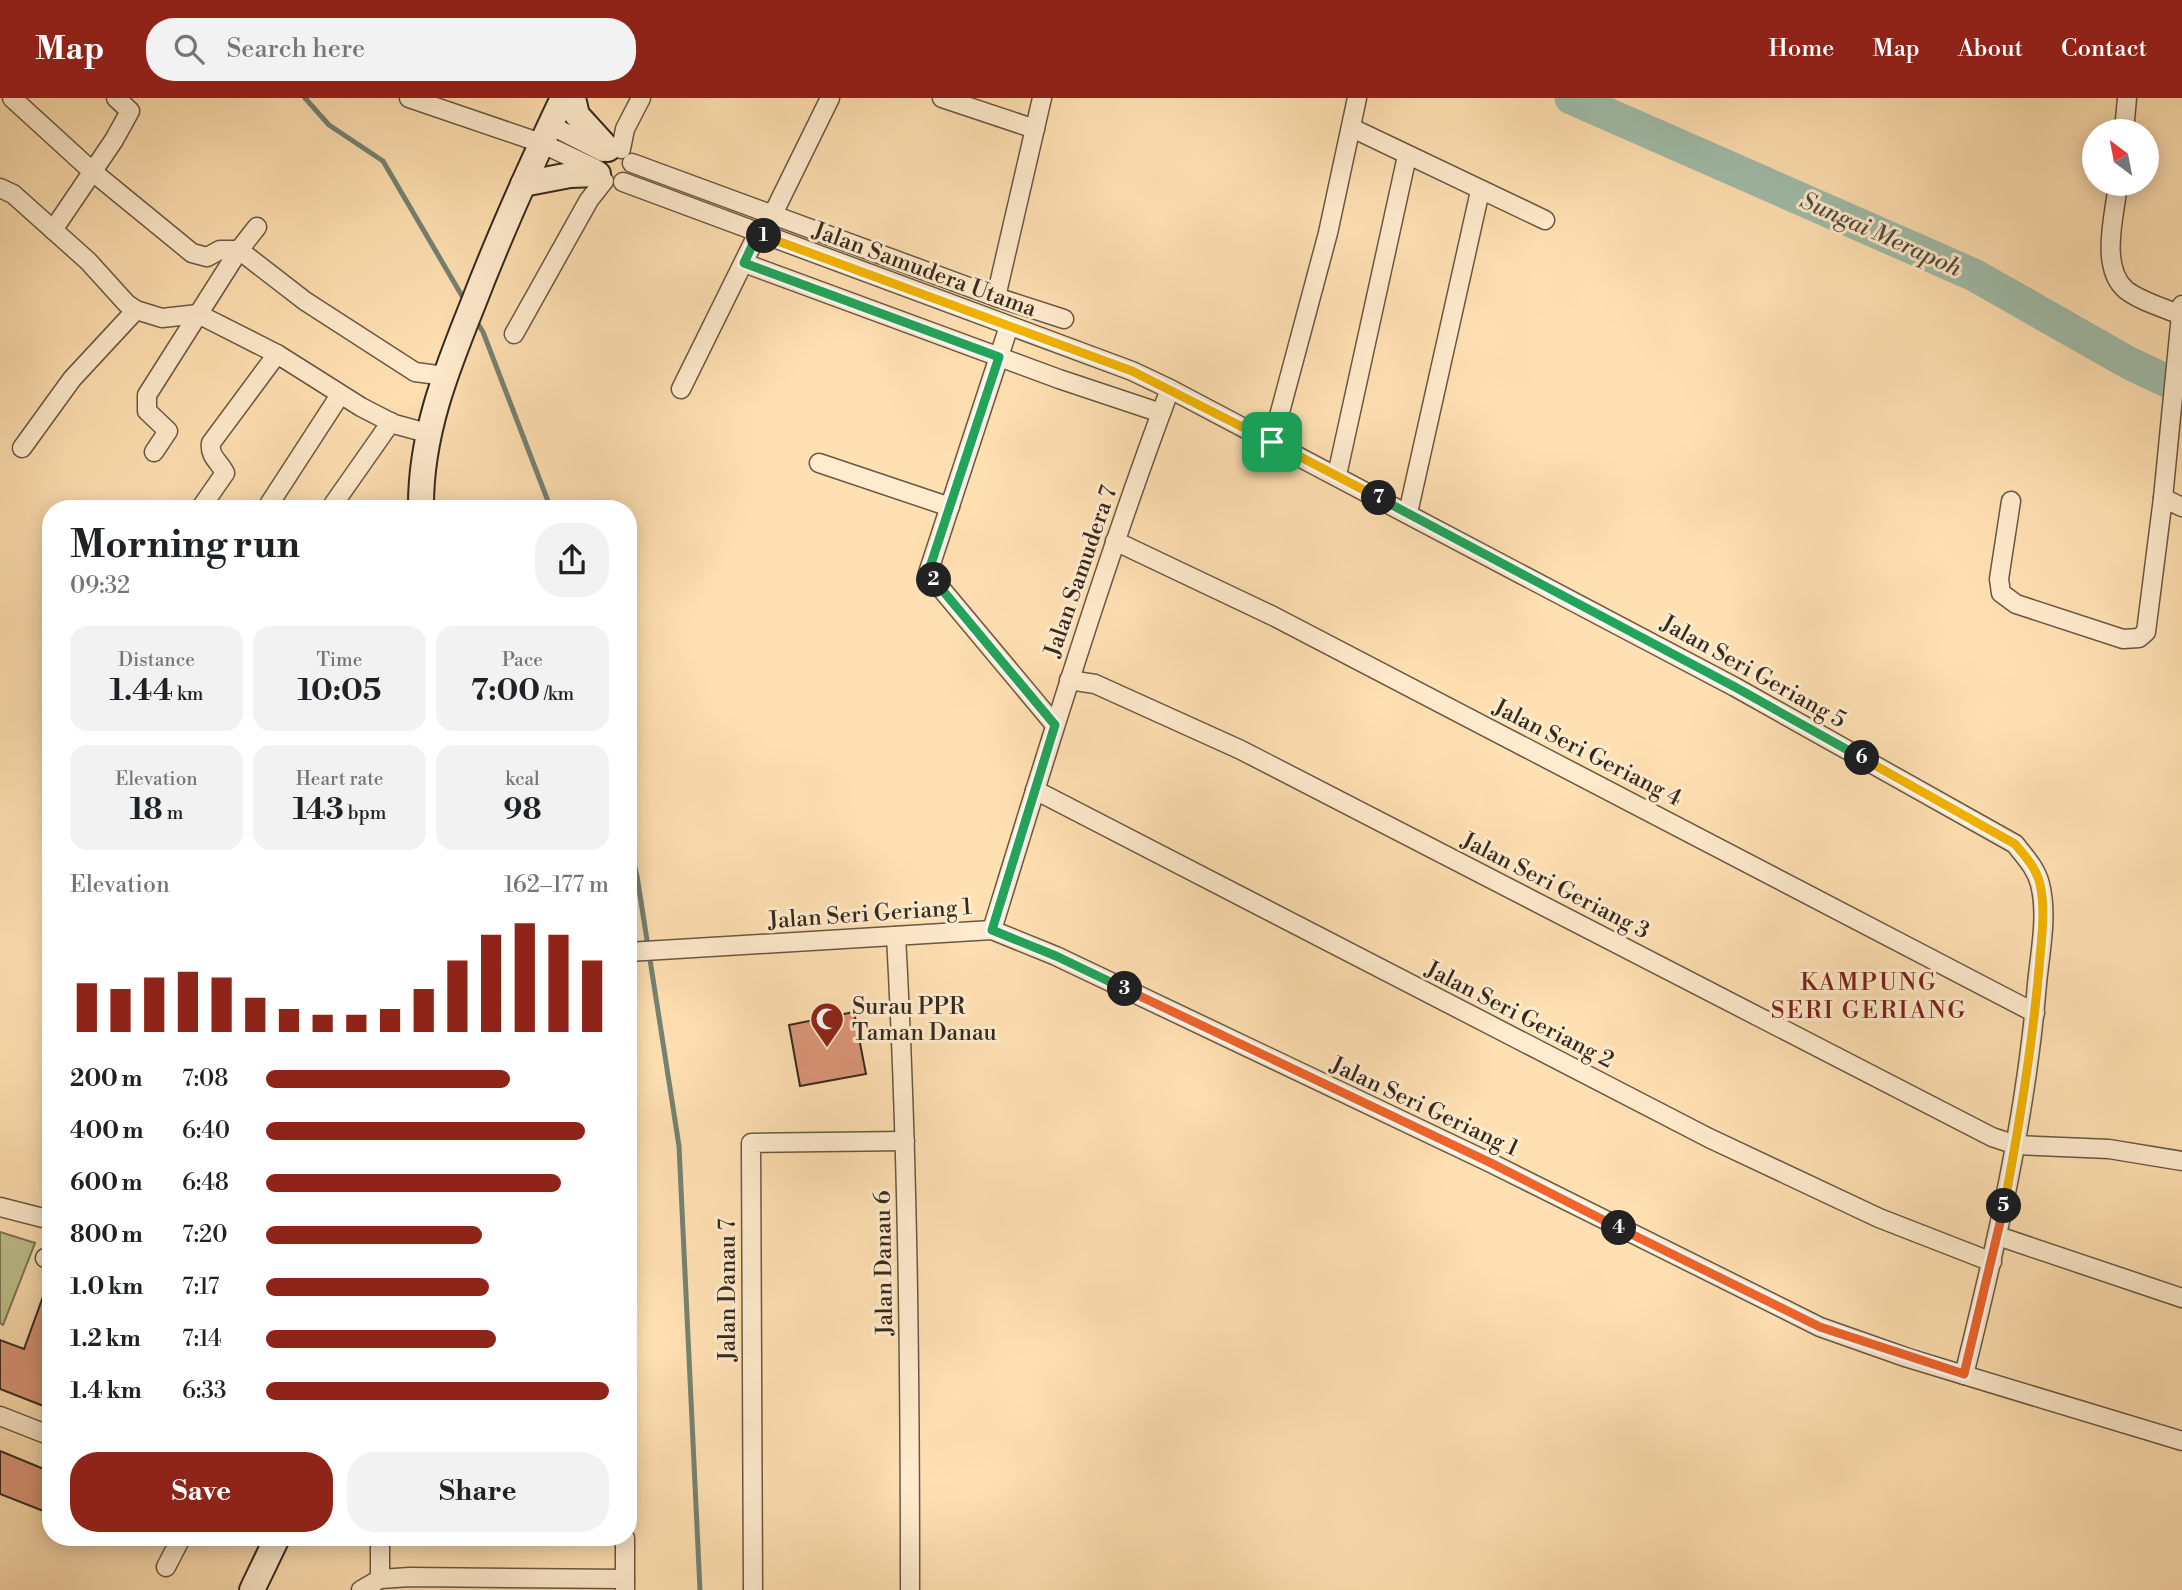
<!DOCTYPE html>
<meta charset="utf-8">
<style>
:root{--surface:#fff;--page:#f2f2f2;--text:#202124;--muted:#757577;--accent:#8f2418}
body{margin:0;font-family:"Libre Bodoni",serif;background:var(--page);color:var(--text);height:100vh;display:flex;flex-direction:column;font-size:26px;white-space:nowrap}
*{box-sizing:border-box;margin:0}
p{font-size:23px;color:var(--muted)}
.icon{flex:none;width:38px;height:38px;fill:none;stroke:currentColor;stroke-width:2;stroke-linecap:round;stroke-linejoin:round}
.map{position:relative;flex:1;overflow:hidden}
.sheet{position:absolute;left:42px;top:402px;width:595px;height:1046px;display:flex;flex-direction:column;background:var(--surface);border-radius:28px;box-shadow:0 4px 18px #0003}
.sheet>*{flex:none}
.needle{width:46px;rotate:328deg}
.tools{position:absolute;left:2082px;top:21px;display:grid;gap:14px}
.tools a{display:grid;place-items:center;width:77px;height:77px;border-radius:50%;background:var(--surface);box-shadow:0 4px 18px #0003;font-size:35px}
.pin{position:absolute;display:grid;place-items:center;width:60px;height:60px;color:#fff;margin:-30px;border-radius:14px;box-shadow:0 4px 10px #0006}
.km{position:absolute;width:35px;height:35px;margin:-18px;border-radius:50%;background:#222;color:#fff;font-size:19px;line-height:35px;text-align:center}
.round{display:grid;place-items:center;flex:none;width:74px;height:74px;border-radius:28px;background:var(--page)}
.head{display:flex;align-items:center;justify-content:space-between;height:119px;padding:0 28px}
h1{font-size:38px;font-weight:800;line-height:52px}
.figures{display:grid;grid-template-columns:repeat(3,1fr);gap:10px;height:119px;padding:7px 28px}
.figures div{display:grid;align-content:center;border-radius:18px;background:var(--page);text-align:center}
.figures b{font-size:30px;font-weight:800}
.figures small{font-size:19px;font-weight:400}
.figures p{font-size:19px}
.chart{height:196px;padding:14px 28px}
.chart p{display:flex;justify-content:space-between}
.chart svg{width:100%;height:126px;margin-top:7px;stroke:var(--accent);stroke-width:6}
.button{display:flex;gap:14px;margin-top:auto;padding:14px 28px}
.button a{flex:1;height:80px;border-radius:28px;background:var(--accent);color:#fff;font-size:28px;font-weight:800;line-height:80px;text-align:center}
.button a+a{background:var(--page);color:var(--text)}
ul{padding:0 28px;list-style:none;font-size:23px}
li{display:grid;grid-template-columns:112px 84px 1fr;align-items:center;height:52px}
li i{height:18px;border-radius:9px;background:var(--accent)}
header{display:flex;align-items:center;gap:42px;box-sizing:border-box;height:98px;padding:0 35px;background:var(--accent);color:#fff}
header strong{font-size:33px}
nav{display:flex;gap:38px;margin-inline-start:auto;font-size:24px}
.search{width:490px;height:63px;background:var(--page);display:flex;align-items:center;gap:18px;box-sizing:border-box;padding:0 24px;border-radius:28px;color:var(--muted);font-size:26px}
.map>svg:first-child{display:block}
.green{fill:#bfc28d;stroke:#7a7656;stroke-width:2}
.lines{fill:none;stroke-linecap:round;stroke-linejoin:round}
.stream{stroke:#758272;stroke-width:5}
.river{stroke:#a0bdaa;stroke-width:33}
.building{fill:#dc9678;stroke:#352a1e;stroke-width:2}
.street-casing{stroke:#685843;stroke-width:21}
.secondary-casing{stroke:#352a1e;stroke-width:28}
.street{stroke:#ffebcd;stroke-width:18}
.secondary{stroke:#ffebcd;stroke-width:24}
.split-1-casing{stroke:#fff;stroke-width:14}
.split-2-casing{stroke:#fff;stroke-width:14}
.split-3-casing{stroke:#fff;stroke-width:14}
.split-4-casing{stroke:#fff;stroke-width:14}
.split-5-casing{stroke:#fff;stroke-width:14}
.split-6-casing{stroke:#fff;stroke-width:14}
.split-7-casing{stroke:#fff;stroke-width:14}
.split-8-casing{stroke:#fff;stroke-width:14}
.split-1{stroke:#f5b400;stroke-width:9}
.split-2{stroke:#22a559;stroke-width:9}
.split-3{stroke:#22a559;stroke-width:9}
.split-4{stroke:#f0652b;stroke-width:9}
.split-5{stroke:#f0652b;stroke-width:9}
.split-6{stroke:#f5b400;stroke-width:9}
.split-7{stroke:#22a559;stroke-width:9}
.split-8{stroke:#f5b400;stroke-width:9}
.labels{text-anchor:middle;stroke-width:6;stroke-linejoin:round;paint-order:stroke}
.street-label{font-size:23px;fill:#352a1e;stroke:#ffebcd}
.poi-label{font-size:23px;fill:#352a1e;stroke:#ffebcd;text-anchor:start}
.water-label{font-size:24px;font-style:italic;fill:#504f41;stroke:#ffebcd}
.neighbourhood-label{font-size:24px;letter-spacing:2px;fill:#7a1f14;stroke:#ffebcd}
</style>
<header>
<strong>Map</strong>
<div class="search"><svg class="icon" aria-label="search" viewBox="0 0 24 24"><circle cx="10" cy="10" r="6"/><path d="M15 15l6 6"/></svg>Search here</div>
<nav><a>Home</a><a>Map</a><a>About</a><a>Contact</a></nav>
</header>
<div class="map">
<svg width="2182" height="1492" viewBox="0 0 2182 1492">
<rect width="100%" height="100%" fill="#ffe0b2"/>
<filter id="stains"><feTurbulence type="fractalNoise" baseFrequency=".00286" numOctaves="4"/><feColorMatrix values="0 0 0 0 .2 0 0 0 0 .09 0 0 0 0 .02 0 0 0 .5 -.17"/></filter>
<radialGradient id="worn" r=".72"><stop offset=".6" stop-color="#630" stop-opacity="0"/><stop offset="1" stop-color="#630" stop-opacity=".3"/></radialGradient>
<path class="green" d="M 0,1134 L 35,1145 L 3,1227 L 0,1225 Z"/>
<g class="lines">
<g class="stream">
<path d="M 305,0 L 329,27 L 383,63 L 465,203"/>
<path d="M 475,221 L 483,234 L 551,411"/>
<path d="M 628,740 L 637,778 L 679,1048 L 700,1492"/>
</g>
<path class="river" d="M 1571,0 L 1974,177 L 2129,265 L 2182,290"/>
</g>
<g class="building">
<path d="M 854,914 L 866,976 L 800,988 L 789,927 Z"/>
<path d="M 49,1182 L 51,1182 L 51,1311 L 0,1291 L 0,1242 L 24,1251 Z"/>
<path d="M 0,1353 L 51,1374 L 51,1416 L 0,1396 Z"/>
</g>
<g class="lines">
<g class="street-casing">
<g id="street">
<path d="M 12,0 L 93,74 L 192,155 L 207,159 L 220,152 L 239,152 L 305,203 L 415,274 L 445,278"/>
<path d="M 409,0 L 541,45 L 596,71"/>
<path d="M 942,0 L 1035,31"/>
<path d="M 550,27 L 603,54"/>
<path d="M 1352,30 L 1545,122"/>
<path d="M 2124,33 L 2127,0"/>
<path d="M 621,51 L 625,31 L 641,0"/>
<path d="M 632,65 L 996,199 L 1064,221"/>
<path d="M 623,84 L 1132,273 L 1170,291 L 1735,589 L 2015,746 C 2025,759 2036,770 2040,786 C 2048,818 2040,854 2037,886 C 2026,1019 1996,1148 1964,1277"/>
<path d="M 2118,86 C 2115,116 2099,169 2126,192 C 2140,203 2164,210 2181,217"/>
<path d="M 0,90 L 13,96 L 88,163 L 127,206 L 136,212 L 162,220 L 198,216 L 277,256 L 361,309 L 394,326 L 427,335"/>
<path d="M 773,116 L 830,0"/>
<path d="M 53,132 L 114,42 L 130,13 L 116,0"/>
<path d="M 744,165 L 1059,281 L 1161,315"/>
<path d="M 996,199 L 1042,0"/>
<path d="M 1009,228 L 928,475 L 1055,627"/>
<path d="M 514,236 L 589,102 L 604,83"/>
<path d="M 681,291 L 758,135"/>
<path d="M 1272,344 L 1328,135 L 1357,0"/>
<path d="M 22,350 L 72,281 L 136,212"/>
<path d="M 154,354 L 168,333 L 147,313 L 147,297 L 239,152 L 257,129"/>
<path d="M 819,365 L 950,409"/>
<path d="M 1337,377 L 1407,58"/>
<path d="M 2163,400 L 2182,409"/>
<path d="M 2011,403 L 1999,481 L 2001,495 L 2016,506 L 2123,541 L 2139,540 L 2146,534 L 2163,400 L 2182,207"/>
<path d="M 200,411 L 225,375 C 220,364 209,359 211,345 L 277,256"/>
<path d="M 274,411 L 268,408 L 340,297"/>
<path d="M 330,411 L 391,324"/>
<path d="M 1408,415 L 1480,93"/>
<path d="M 1115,443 L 1273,518 L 2035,915"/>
<path d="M 1069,582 L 1095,586 L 1241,652 L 1992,1039 L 2016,1047 L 2109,1051 L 2182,1063"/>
<path d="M 1035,692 L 1709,1040 L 1879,1120 L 1992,1164"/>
<path d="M 992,832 C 1048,650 1103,469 1170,291"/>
<path d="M 896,838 C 908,1056 910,1274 910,1492"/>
<path d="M 628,854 L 992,832 L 1056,858 L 1491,1065 L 1820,1229 L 1908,1260 L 2182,1343"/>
<path d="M 0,1109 L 51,1122"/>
<path d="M 1998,1138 L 2182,1200"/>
<path d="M 45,1160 L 51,1162"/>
<path d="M 0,1318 L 51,1338"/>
<path d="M 625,1440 L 625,1492"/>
<path d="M 166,1469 L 181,1440"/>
<path d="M 380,1481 L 380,1440"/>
<path d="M 361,1492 L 380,1481 L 410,1479 L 625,1481"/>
<path d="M 753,1492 L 751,1045 L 905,1043"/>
</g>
</g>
<g class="secondary-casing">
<g id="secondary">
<path d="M 573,0 L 577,17 L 608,51"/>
<path d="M 523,86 L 570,77 L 598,76"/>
<path d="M 421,411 C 420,338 446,273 473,206 C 500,136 531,67 563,0"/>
<path d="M 252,1492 L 277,1440"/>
</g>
</g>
<use href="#street" class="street"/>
<use href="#secondary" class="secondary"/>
</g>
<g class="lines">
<g class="split-1-casing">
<path id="split-1" d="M 764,138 L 1132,273 L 1272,344"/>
</g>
<g class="split-2-casing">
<path id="split-2" d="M 764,138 L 758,135 L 744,165 L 999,259 L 928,475 L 934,482"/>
</g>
<g class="split-3-casing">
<path id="split-3" d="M 934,482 L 1055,627 L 992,832 L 1056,858 L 1125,891"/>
</g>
<g class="split-4-casing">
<path id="split-4" d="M 1125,891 L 1491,1065 L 1619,1130"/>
</g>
<g class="split-5-casing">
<path id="split-5" d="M 1619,1130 L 1820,1229 L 1964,1276 L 2004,1108"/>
</g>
<g class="split-6-casing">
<path id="split-6" d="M 1862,660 L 2015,746 C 2026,759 2036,770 2040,786 C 2046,814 2041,843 2039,871 C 2032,951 2019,1029 2004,1108"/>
</g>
<g class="split-7-casing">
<path id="split-7" d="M 1379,400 L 1735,589 L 1862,660"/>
</g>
<g class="split-8-casing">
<path id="split-8" d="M 1272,344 L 1379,400"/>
</g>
<use href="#split-1" class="split-1"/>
<use href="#split-2" class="split-2"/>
<use href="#split-3" class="split-3"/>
<use href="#split-4" class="split-4"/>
<use href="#split-5" class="split-5"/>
<use href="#split-6" class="split-6"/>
<use href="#split-7" class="split-7"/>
<use href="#split-8" class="split-8"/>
</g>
<defs>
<g id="mosque-pin" transform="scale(1.75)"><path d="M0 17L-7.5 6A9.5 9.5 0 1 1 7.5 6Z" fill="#8f2418" stroke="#ffebcd"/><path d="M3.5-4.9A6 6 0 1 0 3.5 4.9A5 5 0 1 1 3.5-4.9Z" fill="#fff"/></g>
</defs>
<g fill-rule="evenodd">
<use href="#mosque-pin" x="827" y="921"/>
</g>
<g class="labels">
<g class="street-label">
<text transform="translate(925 171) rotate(20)" y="8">Jalan Samudera Utama</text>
<text transform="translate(1080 473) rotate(-71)" y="8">Jalan Samudera 7</text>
<text transform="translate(1754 573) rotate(29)" y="8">Jalan Seri Geriang 5</text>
<text transform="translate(1588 654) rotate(27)" y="8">Jalan Seri Geriang 4</text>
<text transform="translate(1556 787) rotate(27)" y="8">Jalan Seri Geriang 3</text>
<text transform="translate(870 815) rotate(-4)" y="8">Jalan Seri Geriang 1</text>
<text transform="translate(1520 916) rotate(27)" y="8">Jalan Seri Geriang 2</text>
<text transform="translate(1425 1008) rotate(25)" y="8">Jalan Seri Geriang 1</text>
<text transform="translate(883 1165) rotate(-91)" y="8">Jalan Danau 6</text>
<text transform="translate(727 1192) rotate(-90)" y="8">Jalan Danau 7</text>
</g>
<g class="poi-label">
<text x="852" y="916">Surau PPR<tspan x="852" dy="26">Taman Danau</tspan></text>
</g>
<g class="water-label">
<text transform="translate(1881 136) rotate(24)" y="8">Sungai Merapoh</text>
</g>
<g class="neighbourhood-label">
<text x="1869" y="892">KAMPUNG<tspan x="1869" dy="28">SERI GERIANG</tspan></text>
</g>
</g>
<rect width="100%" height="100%" filter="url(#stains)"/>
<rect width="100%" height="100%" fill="url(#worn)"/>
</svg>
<div class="tools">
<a><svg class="needle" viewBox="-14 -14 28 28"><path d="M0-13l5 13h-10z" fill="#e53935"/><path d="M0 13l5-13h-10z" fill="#757577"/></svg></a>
</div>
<div class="pin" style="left:1272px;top:344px;background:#1e9e55"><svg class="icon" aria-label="arrive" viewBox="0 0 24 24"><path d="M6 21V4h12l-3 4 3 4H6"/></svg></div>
<b class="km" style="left:764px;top:138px">1</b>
<b class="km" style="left:934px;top:482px">2</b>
<b class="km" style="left:1125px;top:891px">3</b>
<b class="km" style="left:1619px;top:1130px">4</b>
<b class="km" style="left:2004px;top:1108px">5</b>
<b class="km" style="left:1862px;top:660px">6</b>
<b class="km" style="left:1379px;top:400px">7</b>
<section class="sheet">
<div class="head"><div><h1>Morning run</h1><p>09:32</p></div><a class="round"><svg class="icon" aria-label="share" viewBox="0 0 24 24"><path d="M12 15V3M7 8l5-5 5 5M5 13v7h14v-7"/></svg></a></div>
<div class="figures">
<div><p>Distance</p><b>1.44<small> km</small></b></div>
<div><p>Time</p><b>10:05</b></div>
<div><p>Pace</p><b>7:00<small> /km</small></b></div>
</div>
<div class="figures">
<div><p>Elevation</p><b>18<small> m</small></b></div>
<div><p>Heart rate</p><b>143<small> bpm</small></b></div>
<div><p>kcal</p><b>98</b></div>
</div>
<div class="chart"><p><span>Elevation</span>162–177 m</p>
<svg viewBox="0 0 160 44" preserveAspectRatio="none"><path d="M5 44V27M15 44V29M25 44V25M35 44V23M45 44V25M55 44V32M65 44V36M75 44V38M85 44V38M95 44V36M105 44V29M115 44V19M125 44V10M135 44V6M145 44V10M155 44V19"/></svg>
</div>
<ul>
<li><b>200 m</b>7:08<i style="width:71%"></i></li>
<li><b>400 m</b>6:40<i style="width:93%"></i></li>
<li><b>600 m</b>6:48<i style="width:86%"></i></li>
<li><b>800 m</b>7:20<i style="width:63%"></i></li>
<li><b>1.0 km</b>7:17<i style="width:65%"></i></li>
<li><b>1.2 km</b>7:14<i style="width:67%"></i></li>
<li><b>1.4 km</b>6:33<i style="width:100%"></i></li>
</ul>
<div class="button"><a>Save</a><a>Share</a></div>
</section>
</div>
